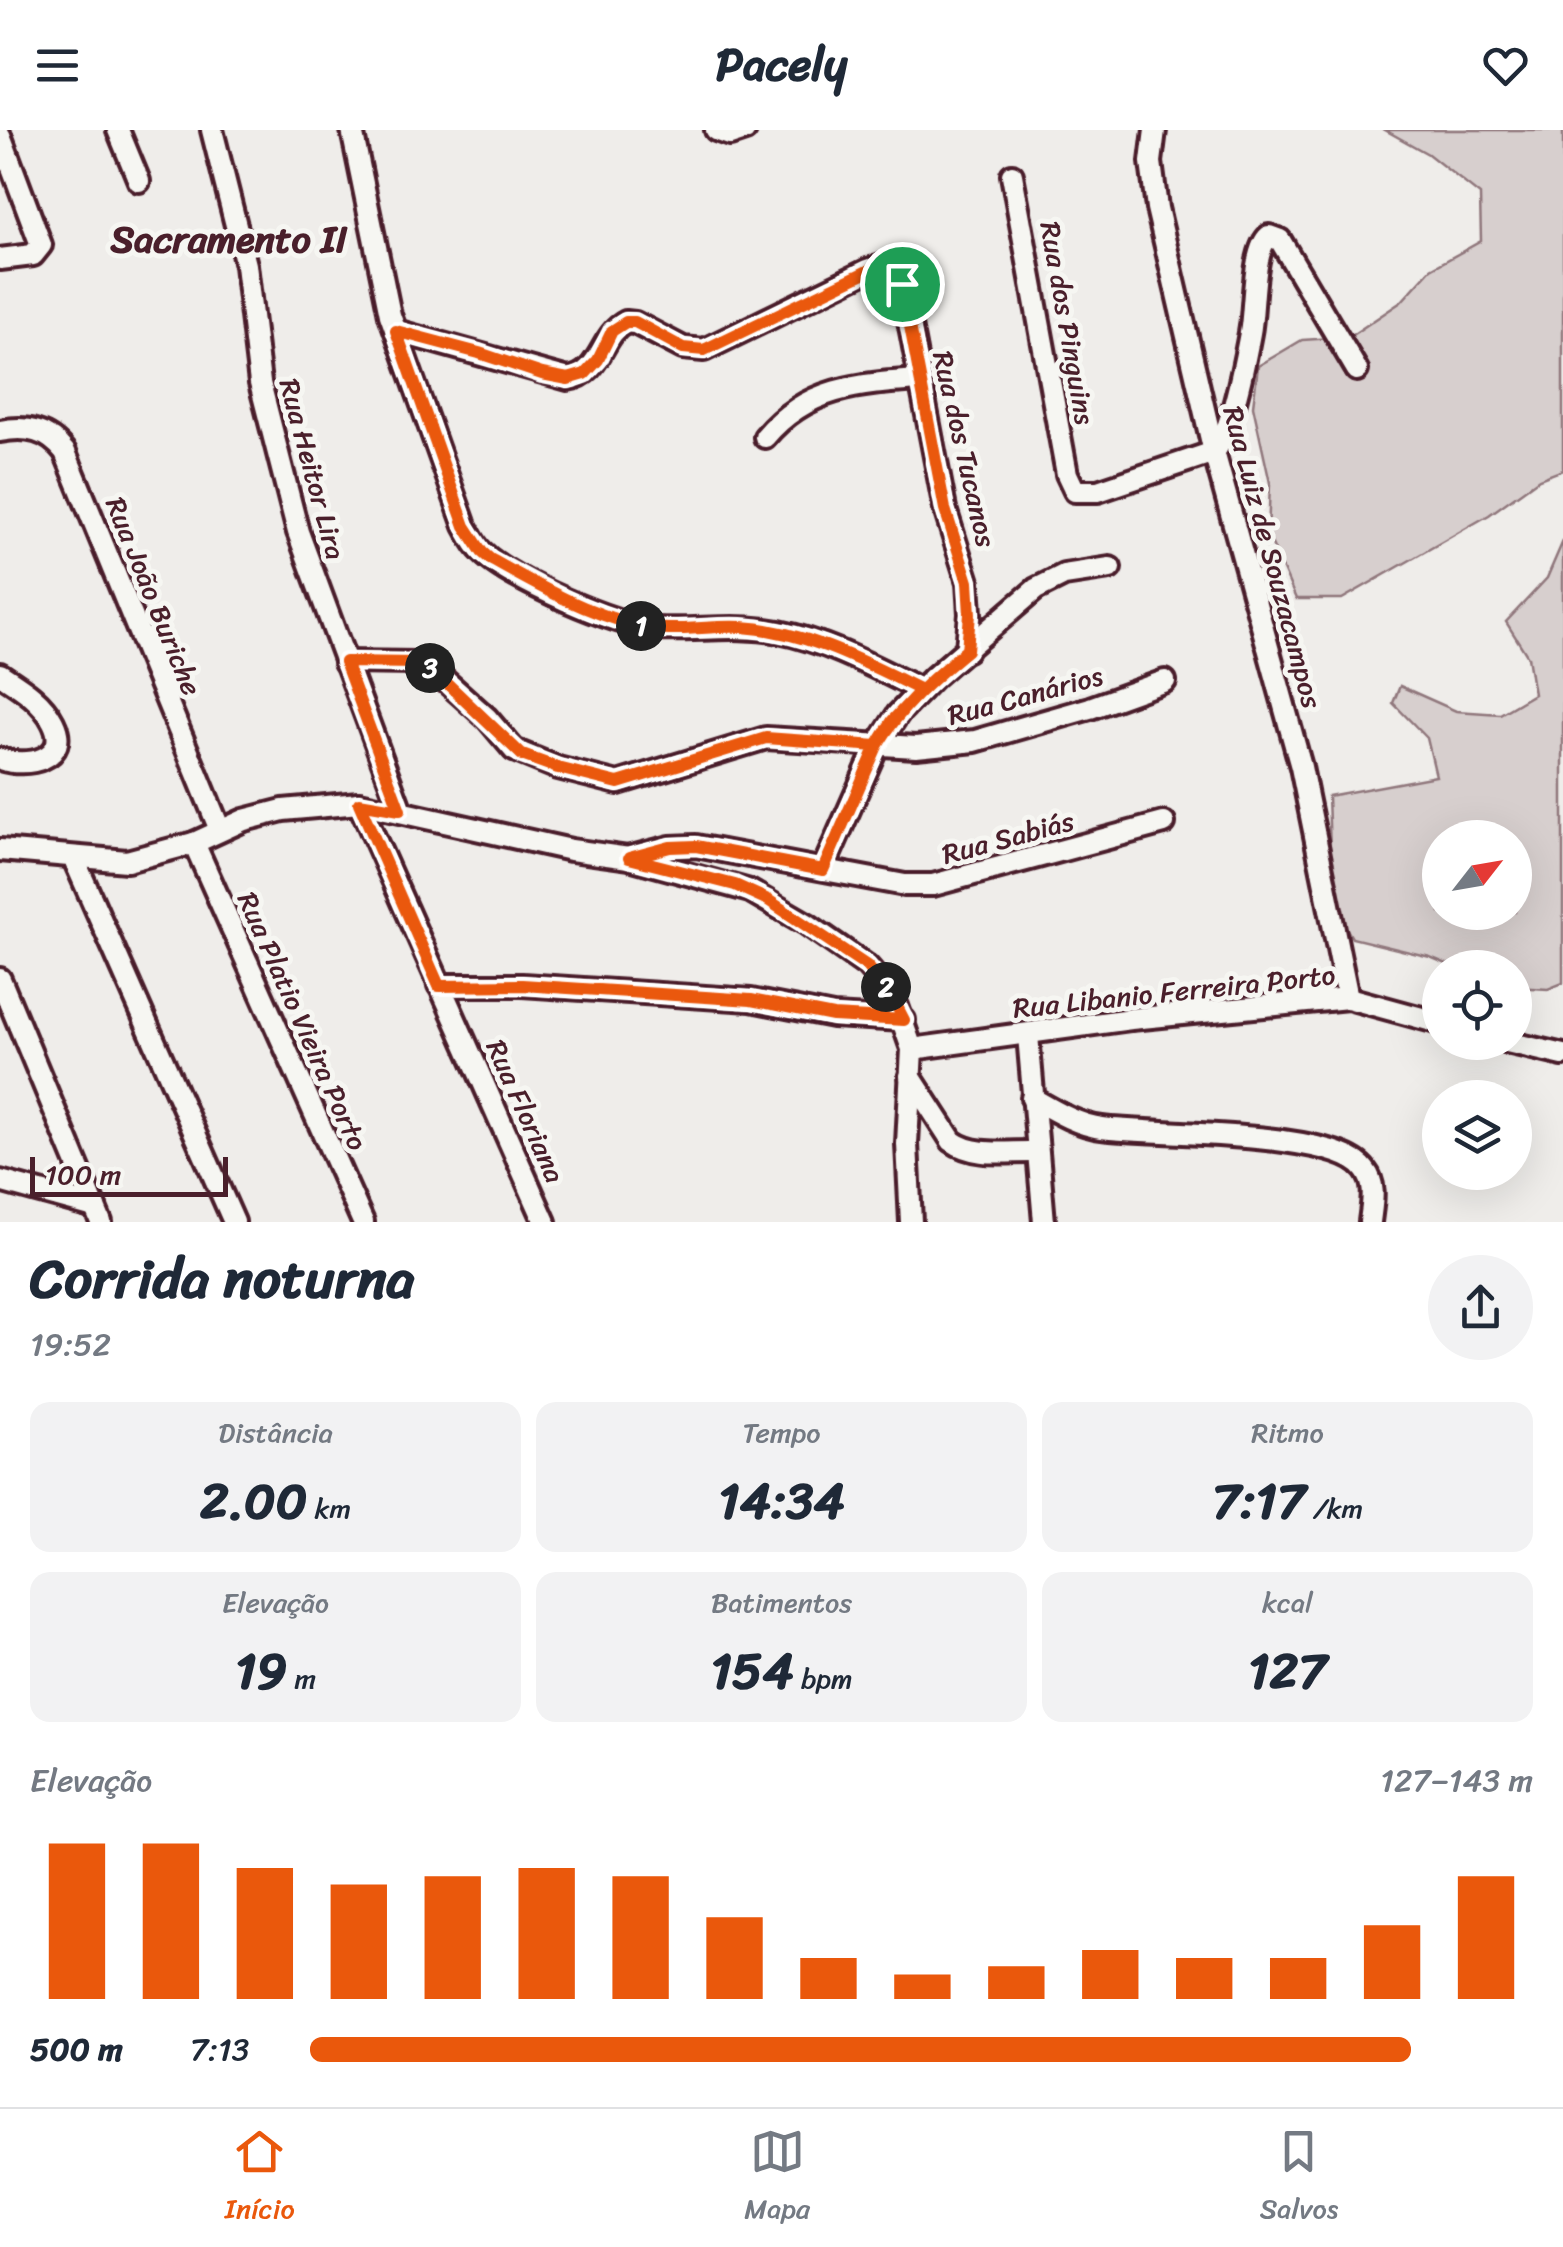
<!DOCTYPE html>
<html lang="pt">
<meta charset="utf-8">
<style>
:root{--surface:#fff;--page:#f2f2f3;--text:#1f2937;--muted:#747a83;--line:#e0e1e3;--accent:#ea580c}
body{margin:0;font-family:Sriracha,sans-serif;background:var(--page);color:var(--text);height:100vh;display:flex;flex-direction:column;font-size:38px;white-space:nowrap}
*{box-sizing:border-box;margin:0}
p{font-size:32px;color:var(--muted)}
.icon{flex:none;width:55px;height:55px;fill:none;stroke:currentColor;stroke-width:2;stroke-linecap:round;stroke-linejoin:round}
.map{position:relative;height:1092px;overflow:hidden}
.side{display:flex;flex-direction:column;background:var(--surface);flex:1}
.side>*{flex:none}
.needle{width:65px;rotate:59deg}
.buttons{position:absolute;left:1422px;top:690px;display:grid;gap:20px}
.buttons a{display:grid;place-items:center;width:110px;height:110px;border-radius:50%;background:var(--surface);box-shadow:0 10px 40px #0002;font-size:50px}
.scale{position:absolute;left:30px;bottom:25px;width:198px;box-sizing:border-box;padding-left:10px;border:5px solid #4a1f2b;border-top:0;font-size:28px;line-height:35px;white-space:nowrap;color:#4a1f2b;-webkit-text-stroke:8px #f6f6f2;paint-order:stroke}
.pin{position:absolute;display:grid;place-items:center;width:85px;height:85px;color:#fff;margin:-42px;border:5px solid #fff;border-radius:50%;box-shadow:0 2px 10px #0007}
.km{position:absolute;width:50px;height:50px;margin:-25px;border-radius:50%;background:#222;color:#fff;font-size:28px;line-height:50px;text-align:center}
.round{display:grid;place-items:center;flex:none;width:105px;height:105px;border-radius:52px;background:var(--page)}
.summary{display:flex;align-items:center;justify-content:space-between;height:170px;padding:0 30px}
h1{font-size:55px;font-weight:800;line-height:75px}
.stats{display:grid;grid-template-columns:repeat(3,1fr);gap:15px;height:170px;padding:10px 30px}
.stats div{display:grid;align-content:center;border-radius:20px;background:var(--page);text-align:center}
.stats b{font-size:50px;font-weight:800}
.stats small{font-size:28px;font-weight:400}
.stats p{font-size:28px}
.chart{height:280px;padding:20px 30px}
.chart p{display:flex;justify-content:space-between}
.chart svg{width:100%;height:180px;margin-top:10px;stroke:var(--accent);stroke-width:6}
ul{padding:0 30px;list-style:none;font-size:32px}
li{display:grid;grid-template-columns:160px 120px 1fr;align-items:center;height:75px}
li i{height:25px;border-radius:12px;background:var(--accent)}
header{display:flex;justify-content:space-between;align-items:center;height:130px;padding:0 30px;background:var(--surface);font-size:45px;font-weight:800}
.tab-bar{display:flex;justify-content:space-around;align-items:center;height:140px;border-top:2px solid var(--line);background:var(--surface);font-size:28px;color:var(--muted)}
.tab-bar a{display:grid;justify-items:center;gap:5px}
.tab-bar .active{color:var(--accent)}
.map>svg:first-child{display:block}
.green{fill:#d7cfce;stroke:#90777c;stroke-width:2.5;fill-rule:evenodd}
.lines{fill:none;stroke-linecap:round;stroke-linejoin:round}
.minor-casing{stroke:#4a1f2b;stroke-width:28}
.minor{stroke:#f6f6f2;stroke-width:20}
.route-casing{stroke:#fff;stroke-width:20}
.route{stroke:#ea580c;stroke-width:12}
.labels{text-anchor:middle;stroke-width:10;stroke-linejoin:round;paint-order:stroke}
.street-label{font-size:28px;fill:#4a1f2b;stroke:#f6f6f2}
.district-label{font-size:38px;font-weight:bold;fill:#4a1f2b;stroke:#f6f6f2}
</style>
<header><svg class="icon" aria-label="menu" viewBox="0 0 24 24"><path d="M4 6h16M4 12h16M4 18h16"/></svg>Pacely<svg class="icon" aria-label="heart" viewBox="0 0 24 24"><path d="M12 20l-8-8c-3-5 5-10 8-4 3-6 11-1 8 4z"/></svg></header>
<div class="map">
<svg width="1563" height="1092" viewBox="0 0 1563 1092">
<rect width="100%" height="100%" fill="#efedea"/>
<filter id="ink" filterUnits="userSpaceOnUse"><feTurbulence type="fractalNoise" baseFrequency=".01" numOctaves="2"/><feDisplacementMap in="SourceGraphic" scale="20" xChannelSelector="R" yChannelSelector="G"/><feConvolveMatrix kernelMatrix="1 2 1 2 8 2 1 2 1" color-interpolation-filters="sRGB"/></filter>
<g filter="url(#ink)">
<g class="green">
<path d="M 1385,0 L 1563,0 L 1563,340 L 1539,349 L 1489,385 L 1342,469 L 1296,469 L 1268,405 L 1270,353 L 1253,276 L 1258,236 L 1302,210 L 1349,207 L 1401,172 L 1431,139 L 1481,111 L 1480,65 L 1428,24 Z"/>
<path d="M 1563,411 L 1563,853 L 1548,859 L 1515,857 L 1515,838 L 1454,837 L 1430,827 L 1352,808 L 1332,774 L 1328,666 L 1436,646 L 1427,608 L 1393,573 L 1400,556 L 1456,581 L 1500,584 L 1534,564 L 1528,527 L 1506,492 L 1547,448 ZM 1440,708 L 1515,708 L 1515,782 L 1440,782 Z"/>
</g>
<g class="lines">
<g class="minor-casing">
<g id="minor">
<path d="M 118,0 L 139,51"/>
<path d="M 212,0 L 246,135 L 260,253 L 298,402 L 401,681"/>
<path d="M 352,0 L 390,185 L 465,396 C 470,405 474,415 482,422 C 508,449 619,497 656,499 C 698,501 738,494 779,502 C 829,512 876,538 921,560"/>
<path d="M 716,0 L 730,5 L 745,0"/>
<path d="M 1155,0 L 1151,32 L 1157,78 L 1214,322 L 1301,637 L 1348,868"/>
<path d="M 0,5 L 41,115 L 33,125 L 0,129"/>
<path d="M 1012,45 L 1067,344 L 1075,361 L 1098,361 L 1214,322 C 1231,304 1245,230 1250,203 C 1255,179 1252,120 1269,106 L 1280,110 L 1357,240"/>
<path d="M 396,201 L 568,249 C 602,244 600,205 626,192 L 635,193 L 683,218 L 704,220 L 868,140 L 882,136 L 889,138 L 903,159 L 945,379 L 968,452 L 970,484 L 967,520"/>
<path d="M 0,301 C 27,296 48,300 65,322 L 220,700"/>
<path d="M 765,307 C 807,257 859,254 921,250"/>
<path d="M 345,532 L 417,533 L 431,538 L 487,588 L 514,620 L 558,638 L 618,653 L 766,608 L 916,617 L 975,611 L 1090,578 L 1165,551"/>
<path d="M 0,544 C 20,557 42,570 53,592 C 72,630 26,638 0,629"/>
<path d="M 359,673 L 545,1092"/>
<path d="M 194,713 L 363,1092"/>
<path d="M 0,720 L 127,731 L 194,713 L 244,690 L 283,680 L 359,673 L 571,720 L 629,728 L 750,761 L 807,794 L 867,836 L 887,859 L 897,876 L 912,919 L 907,1014 L 911,1092"/>
<path d="M 631,727 L 670,717 L 696,716 L 905,755 L 933,755 L 1164,693"/>
<path d="M 74,729 L 234,1092"/>
<path d="M 823,739 L 877,616 L 898,584 L 934,547 L 1036,459 L 1064,445 L 1110,438"/>
<path d="M 0,849 L 101,1092"/>
<path d="M 439,855 L 522,855 L 751,870 L 833,886 L 904,890"/>
<path d="M 1028,905 L 1044,1092"/>
<path d="M 1507,912 L 1563,925"/>
<path d="M 912,919 L 1131,889 L 1348,868 L 1440,893"/>
<path d="M 910,946 L 952,1011 C 975,1028 1009,1021 1036,1022"/>
<path d="M 1032,968 C 1053,980 1077,995 1102,998 C 1154,1005 1337,1000 1365,1040 C 1377,1055 1372,1074 1370,1092"/>
<path d="M 0,1051 L 95,1077"/>
</g>
</g>
<use href="#minor" class="minor"/>
</g>
</g>
<g class="lines" filter="url(#ink)">
<g class="route-casing">
<path id="route" d="M 902,154 L 890,138 L 876,137 L 704,220 L 683,218 L 635,192 L 626,192 L 612,201 L 598,230 L 585,244 L 568,249 L 542,244 L 479,223 L 396,201 L 465,396 L 482,422 L 490,429 C 537,455 583,482 636,495 C 670,504 707,495 742,497 C 807,501 864,532 921,560 L 893,590 L 877,616 L 823,740 L 696,716 L 670,717 L 629,728 L 735,755 L 768,770 L 867,836 L 888,859 L 904,890 L 833,886 L 751,870 L 522,855 L 439,856 L 359,673 L 400,680 L 345,532 L 417,533 L 431,538 L 522,625 L 558,638 L 618,653 L 766,608 L 877,616 C 900,577 933,548 967,520 L 970,484 L 968,452 L 945,379 L 902,154"/>
</g>
<use href="#route" class="route"/>
</g>
<g class="labels">
<g class="street-label">
<text transform="translate(1068 193) rotate(80)" y="10">Rua dos Pinguins</text>
<text transform="translate(965 319) rotate(77)" y="10">Rua dos Tucanos</text>
<text transform="translate(313 339) rotate(75)" y="10">Rua Heitor Lira</text>
<text transform="translate(1273 427) rotate(75)" y="10">Rua Luiz de Souzacampos</text>
<text transform="translate(154 466) rotate(68)" y="10">Rua João Buriche</text>
<text transform="translate(1025 565) rotate(-15)" y="10">Rua Canários</text>
<text transform="translate(1008 707) rotate(-15)" y="10">Rua Sabiás</text>
<text transform="translate(1174 861) rotate(-6)" y="10">Rua Libanio Ferreira Porto</text>
<text transform="translate(303 891) rotate(66)" y="10">Rua Platio Vieira Porto</text>
<text transform="translate(526 981) rotate(66)" y="10">Rua Floriana</text>
</g>
<g class="district-label">
<text x="229" y="122">Sacramento II</text>
</g>
</g>
</svg>
<div class="buttons">
<a><svg class="needle" viewBox="-14 -14 28 28"><path d="M0-13l5 13h-10z" fill="#e53935"/><path d="M0 13l5-13h-10z" fill="#747a83"/></svg></a>
<a><svg class="icon" aria-label="locate" viewBox="0 0 24 24"><circle cx="12" cy="12" r="6"/><path d="M12 2v4M12 18v4M2 12h4M18 12h4"/></svg></a>
<a><svg class="icon" aria-label="layers" viewBox="0 0 24 24"><path d="M12 4l9 5-9 5-9-5zM3 14l9 5 9-5"/></svg></a>
</div>
<div class="scale">100 m</div>
<div class="pin" style="left:902px;top:154px;background:#1e9e55"><svg class="icon" aria-label="arrive" viewBox="0 0 24 24"><path d="M6 21V4h12l-3 4 3 4H6"/></svg></div>
<b class="km" style="left:641px;top:496px">1</b>
<b class="km" style="left:886px;top:857px">2</b>
<b class="km" style="left:430px;top:538px">3</b>
</div>
<section class="side">
<div class="summary"><div><h1>Corrida noturna</h1><p>19:52</p></div><a class="round"><svg class="icon" aria-label="share" viewBox="0 0 24 24"><path d="M12 15V3M7 8l5-5 5 5M5 13v7h14v-7"/></svg></a></div>
<div class="stats">
<div><p>Distância</p><b>2.00<small> km</small></b></div>
<div><p>Tempo</p><b>14:34</b></div>
<div><p>Ritmo</p><b>7:17<small> /km</small></b></div>
</div>
<div class="stats">
<div><p>Elevação</p><b>19<small> m</small></b></div>
<div><p>Batimentos</p><b>154<small> bpm</small></b></div>
<div><p>kcal</p><b>127</b></div>
</div>
<div class="chart"><p><span>Elevação</span>127–143 m</p>
<svg viewBox="0 0 160 44" preserveAspectRatio="none"><path d="M5 44V6M15 44V6M25 44V12M35 44V16M45 44V14M55 44V12M65 44V14M75 44V24M85 44V34M95 44V38M105 44V36M115 44V32M125 44V34M135 44V34M145 44V26M155 44V14"/></svg>
</div>
<ul>
<li><b>500 m</b>7:13<i style="width:90%"></i></li>
</ul>
</section>
<nav class="tab-bar">
<a class="active"><svg class="icon" aria-label="home" viewBox="0 0 24 24"><path d="M3 11l9-7 9 7M6 9v11h12V9"/></svg>Início</a>
<a><svg class="icon" aria-label="map" viewBox="0 0 24 24"><path d="M3 6l6-2 6 2 6-2v14l-6 2-6-2-6 2zM9 4v14M15 6v14"/></svg>Mapa</a>
<a><svg class="icon" aria-label="saved" viewBox="0 0 24 24"><path d="M7 4h10v16l-5-4-5 4z"/></svg>Salvos</a>
</nav>
